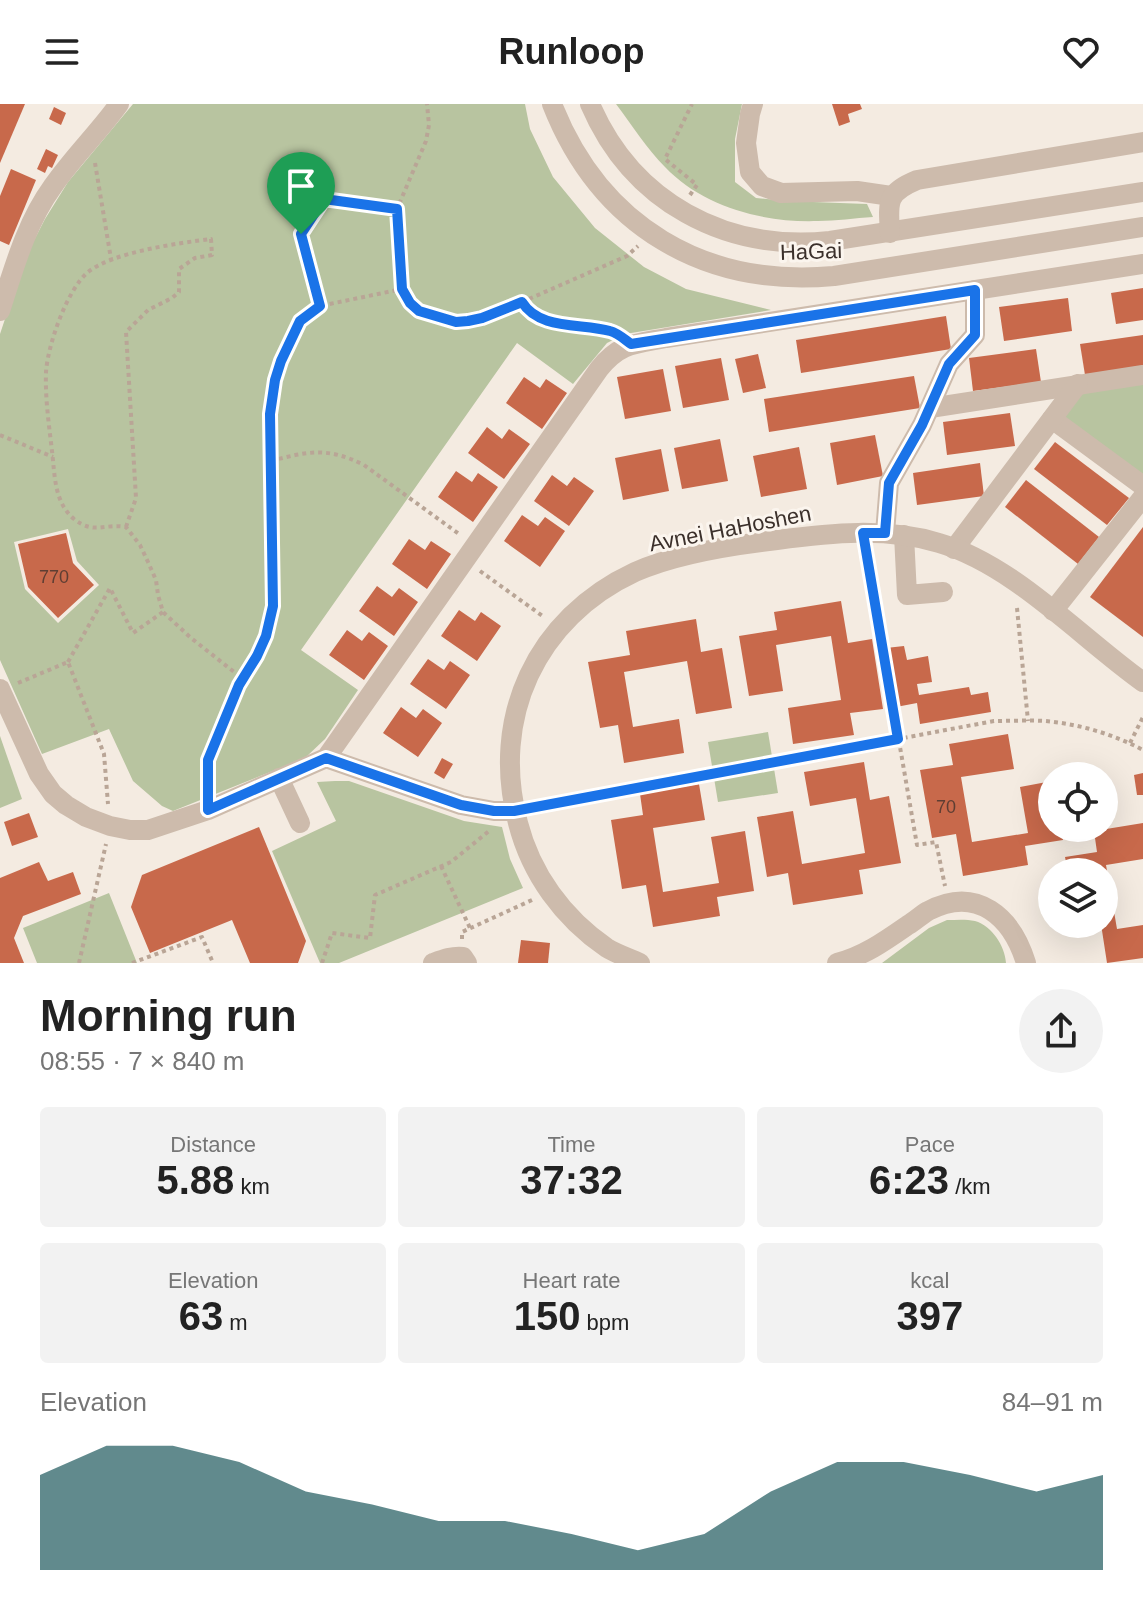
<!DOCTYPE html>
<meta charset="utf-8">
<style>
:root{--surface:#fff;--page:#f2f2f2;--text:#222;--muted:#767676;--accent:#1f5a5e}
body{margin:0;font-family:Arial,sans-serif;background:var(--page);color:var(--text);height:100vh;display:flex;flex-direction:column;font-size:30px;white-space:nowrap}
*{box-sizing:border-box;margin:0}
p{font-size:26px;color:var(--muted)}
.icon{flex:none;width:44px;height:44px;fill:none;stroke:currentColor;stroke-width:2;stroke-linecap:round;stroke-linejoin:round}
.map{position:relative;height:859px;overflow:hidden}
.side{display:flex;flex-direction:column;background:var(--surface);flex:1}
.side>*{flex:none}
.fabs{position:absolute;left:1038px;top:658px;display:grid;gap:16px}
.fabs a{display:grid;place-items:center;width:80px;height:80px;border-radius:50%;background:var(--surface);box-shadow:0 8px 32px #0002;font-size:40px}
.pin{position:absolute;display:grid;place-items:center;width:68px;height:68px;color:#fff;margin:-82px -34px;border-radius:50% 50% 50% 0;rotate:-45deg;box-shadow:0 0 8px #0007}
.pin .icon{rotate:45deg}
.round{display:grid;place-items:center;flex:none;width:84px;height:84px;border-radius:42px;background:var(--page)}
.summary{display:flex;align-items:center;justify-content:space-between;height:136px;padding:0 40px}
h1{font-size:44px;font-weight:700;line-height:60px}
.stats{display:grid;grid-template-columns:repeat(3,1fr);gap:12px;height:136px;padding:8px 40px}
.stats div{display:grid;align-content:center;border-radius:8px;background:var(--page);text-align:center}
.stats b{font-size:40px;font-weight:700}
.stats small{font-size:22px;font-weight:400}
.stats p{font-size:22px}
.chart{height:224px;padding:16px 40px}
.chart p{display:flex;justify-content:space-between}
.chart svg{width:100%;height:144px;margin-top:8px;fill:var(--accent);opacity:.7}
header{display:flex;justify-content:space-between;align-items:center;height:104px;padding:0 40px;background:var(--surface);font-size:36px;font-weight:700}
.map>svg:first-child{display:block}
.green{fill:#b8c4a0;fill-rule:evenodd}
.building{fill:#c8694b}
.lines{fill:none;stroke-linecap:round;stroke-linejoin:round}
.path{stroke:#b9a596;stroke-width:4;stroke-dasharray:4 4;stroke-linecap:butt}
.minor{stroke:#cdbbac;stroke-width:20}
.route-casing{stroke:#fff;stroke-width:16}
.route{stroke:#1a73e8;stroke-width:10}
.labels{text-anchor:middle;stroke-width:6;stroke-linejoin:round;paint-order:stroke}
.number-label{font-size:18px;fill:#5e3e33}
.street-label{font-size:22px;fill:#3b302b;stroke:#fbf5ee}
</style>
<header><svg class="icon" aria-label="menu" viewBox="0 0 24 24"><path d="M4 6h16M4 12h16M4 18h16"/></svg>Runloop<svg class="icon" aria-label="heart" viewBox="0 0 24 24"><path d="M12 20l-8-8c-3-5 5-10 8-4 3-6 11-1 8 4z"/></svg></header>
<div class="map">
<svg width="1143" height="859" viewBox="0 0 1143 859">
<rect width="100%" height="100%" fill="#f4ebe1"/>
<g class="green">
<path d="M 133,0 L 525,0 L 530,25 L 553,73 L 595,124 L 644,163 L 686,185 L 771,206 L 625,230 L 607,239 L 573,280 L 517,239 L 301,546 L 358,586 L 325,635 L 305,654 L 173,707 L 162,702 L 133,677 L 109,625 L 42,650 L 0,556 L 0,230 L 26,152 L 45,115 L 68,78 ZM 68,425 L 77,457 L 99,481 L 58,519 L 25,485 L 14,438 Z"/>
<path d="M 616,0 L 742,0 L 735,35 L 735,78 L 756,94 L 786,97 L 867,100 L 873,113 C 855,114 836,117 818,117 C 764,119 703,103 665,63 C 647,45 632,21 616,0 Z"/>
<path d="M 1143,277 L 1143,373 L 1063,313 L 1083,288 Z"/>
<path d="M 768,628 L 778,689 L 718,698 L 708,638 Z"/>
<path d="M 0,632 L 22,695 L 0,704 Z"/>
<path d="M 335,677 L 349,677 L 464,717 L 502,723 L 510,755 L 523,784 L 339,859 L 320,859 L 272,747 L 336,717 L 317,678 Z"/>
<path d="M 109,789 L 137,859 L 37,859 L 23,824 Z"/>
<path d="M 947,816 C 956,816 966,815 975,817 C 992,822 1005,842 1006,859 L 882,859 L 929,824 Z"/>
</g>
<g class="building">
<path d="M 0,0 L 25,0 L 0,59 Z"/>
<path d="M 832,0 L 860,0 L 862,5 L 848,10 L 850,18 L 839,22 Z"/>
<path d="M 54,3 L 66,9 L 61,21 L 49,15 Z"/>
<path d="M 46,45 L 58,51 L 52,64 L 48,62 L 45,69 L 37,65 Z"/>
<path d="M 11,65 L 36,76 L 9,141 L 0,137 L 0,92 Z"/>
<path d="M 1143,184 L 1143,216 L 1116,220 L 1111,189 Z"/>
<path d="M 1068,194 L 1072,227 L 1004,237 L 999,203 Z"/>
<path d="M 946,212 L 951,245 L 801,269 L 796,236 Z"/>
<path d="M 1143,231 L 1143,262 L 1085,271 L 1080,240 Z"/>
<path d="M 1036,245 L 1041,278 L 973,287 L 969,254 Z"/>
<path d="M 758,250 L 766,284 L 743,289 L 735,255 Z"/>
<path d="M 721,254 L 729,296 L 683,304 L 675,262 Z"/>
<path d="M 663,265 L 671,307 L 625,315 L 617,273 Z"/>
<path d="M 914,272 L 920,304 L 769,328 L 764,295 Z"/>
<path d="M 524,273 L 540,284 L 546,275 L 567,289 L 542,325 L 506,299 Z"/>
<path d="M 1010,309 L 1015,342 L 947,351 L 943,318 Z"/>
<path d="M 487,323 L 502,335 L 509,325 L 530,340 L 504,375 L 468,349 Z"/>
<path d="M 875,331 L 883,372 L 837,381 L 830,339 Z"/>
<path d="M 720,335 L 728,377 L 682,385 L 674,344 Z"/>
<path d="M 1055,338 L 1129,394 L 1107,421 L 1034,365 Z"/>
<path d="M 799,343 L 807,385 L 761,393 L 753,352 Z"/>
<path d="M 661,345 L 669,387 L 623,396 L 615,354 Z"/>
<path d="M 980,359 L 984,392 L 917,401 L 913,369 Z"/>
<path d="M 456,367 L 472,378 L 478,369 L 498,383 L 473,418 L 438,393 Z"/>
<path d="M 552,371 L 567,382 L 574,373 L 594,387 L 569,422 L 534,397 Z"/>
<path d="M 1026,376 L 1099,433 L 1078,460 L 1005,403 Z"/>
<path d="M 522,411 L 538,422 L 545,413 L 565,427 L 540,463 L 504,437 Z"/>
<path d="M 1143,423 L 1143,533 L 1090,493 Z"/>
<path d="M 66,429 L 73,459 L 94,481 L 58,514 L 28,483 L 18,440 Z"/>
<path d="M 409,435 L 425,446 L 431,437 L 451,450 L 427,485 L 392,460 Z"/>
<path d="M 377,482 L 392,493 L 399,484 L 418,498 L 394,532 L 359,507 Z"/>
<path d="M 841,497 L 848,539 L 872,535 L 883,605 L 850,609 L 854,631 L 793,640 L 788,604 L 841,596 L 831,532 L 776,541 L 783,587 L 749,592 L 739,532 L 777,526 L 774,508 Z"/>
<path d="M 459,506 L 475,517 L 481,508 L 501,522 L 477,557 L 441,532 Z"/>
<path d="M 696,515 L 701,548 L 722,544 L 732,604 L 696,610 L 687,557 L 624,568 L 633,623 L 679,615 L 684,649 L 624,659 L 618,621 L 600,624 L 588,558 L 630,551 L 626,527 Z"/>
<path d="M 347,526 L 362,537 L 369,528 L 388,542 L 364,576 L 329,551 Z"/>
<path d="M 904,542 L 907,556 L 928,552 L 932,578 L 917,580 L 919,591 L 969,583 L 971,591 L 988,588 L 991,608 L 920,620 L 917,599 L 896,603 L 886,544 Z"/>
<path d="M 428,555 L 444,566 L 450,557 L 470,571 L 446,605 L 410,580 Z"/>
<path d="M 401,603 L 416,614 L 423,605 L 442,619 L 418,653 L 383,629 Z"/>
<path d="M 1008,630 L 1014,665 L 961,673 L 972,738 L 1028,729 L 1020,683 L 1052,677 L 1052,724 L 1061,724 L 1063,736 L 1025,742 L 1028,761 L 963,772 L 956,730 L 932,734 L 920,666 L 953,661 L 949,640 Z"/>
<path d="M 442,654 L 453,660 L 444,675 L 434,669 Z"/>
<path d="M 864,658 L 870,696 L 889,692 L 901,759 L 859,766 L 863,790 L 793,801 L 788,769 L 767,773 L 757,713 L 793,707 L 802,760 L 865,749 L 856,694 L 810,702 L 804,668 Z"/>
<path d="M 1143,669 L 1143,691 L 1137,691 L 1134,671 Z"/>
<path d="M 699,680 L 705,716 L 653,724 L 663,788 L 719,779 L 711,733 L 745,727 L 754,787 L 717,793 L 720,812 L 653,823 L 646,781 L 622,785 L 611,716 L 643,711 L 640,690 Z"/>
<path d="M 29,709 L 38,733 L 12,742 L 4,718 Z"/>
<path d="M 1143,719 L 1143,755 L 1106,761 L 1117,825 L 1143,821 L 1143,854 L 1107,859 L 1101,820 L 1104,820 L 1104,768 L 1068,768 L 1065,753 L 1097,748 L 1094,727 Z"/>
<path d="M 259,723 L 306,837 L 298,859 L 250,859 L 232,816 L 150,849 L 131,803 L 142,771 Z"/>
<path d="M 39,758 L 48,777 L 73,768 L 81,790 L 23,812 L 14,834 L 24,859 L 0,859 L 0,774 Z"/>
<path d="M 521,836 L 550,839 L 548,859 L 518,859 Z"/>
</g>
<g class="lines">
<g class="path">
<path d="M 95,59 L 111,155"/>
<path d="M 690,91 L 697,81 L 665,55 L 692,0"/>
<path d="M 397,105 L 324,95 L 301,130 L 320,202 L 402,185 L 397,105 L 426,37 L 429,21 L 427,0"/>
<path d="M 402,185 L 410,199 L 419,207 L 456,218 L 468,217 L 482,214 L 522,198 L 627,152 L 638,142"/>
<path d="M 522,198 L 527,205 L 538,215 L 612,227"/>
<path d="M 0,331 L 53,353"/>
<path d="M 271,357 C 309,347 328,343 364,361 L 459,430"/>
<path d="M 126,423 L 136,394 L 126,228 L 148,206 L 172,194 L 179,188 L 179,165 L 195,154 L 212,151 L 211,135 C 179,139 113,148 88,168 C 67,186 48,240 46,268 C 45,294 49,321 52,347 C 55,372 54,398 74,415 C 94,431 105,419 126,423 L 140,441 L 148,458 L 156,476 L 158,491 L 163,508 L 191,534 L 243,575"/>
<path d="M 866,447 L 917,741 L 936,738 L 945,782"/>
<path d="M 480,467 L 544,513"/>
<path d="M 1017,504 L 1028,617"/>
<path d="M 68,558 L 110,484 L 133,529 L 163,508"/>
<path d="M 18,579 L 68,558 L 104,650 L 108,700"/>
<path d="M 1130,639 L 1143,613"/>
<path d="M 208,687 L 208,656 L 239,581 L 257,552 L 266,532 L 273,502 L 270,310 L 272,294 L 275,276 L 281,257 L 300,217 L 320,202"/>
<path d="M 534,703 L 994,617 C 1011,617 1028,616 1045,617 C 1079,620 1113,630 1143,646"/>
<path d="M 441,762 L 470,824"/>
<path d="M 462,835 L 462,828 L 532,796"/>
<path d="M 79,859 L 106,740"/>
<path d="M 132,859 L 202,833 L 213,859"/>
<path d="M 322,859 L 332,829 L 370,834 L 375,791 L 451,758 L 489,727"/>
</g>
<g class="minor">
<path d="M 552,0 C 600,122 704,184 834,172 L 1143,123"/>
<path d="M 590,0 C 632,98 725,148 830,137 L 1143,88"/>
<path d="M 753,0 L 750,10 L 746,39 L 750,68 L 762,82 L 781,89 L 857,87 L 891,92"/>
<path d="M 890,129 C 888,98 886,89 917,76 L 1143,38"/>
<path d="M 0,207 C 14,164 26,119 53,82 C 73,53 99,28 119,0"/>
<path d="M 930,304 L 1143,271"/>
<path d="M 1052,315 L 1143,382"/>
<path d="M 885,429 L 889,379 L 922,321 L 949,260 L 975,231 L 975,186"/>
<path d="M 904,431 L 907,491 L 943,488"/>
<path d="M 954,445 L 1078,280"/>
<path d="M 1053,507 L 1143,393"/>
<path d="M 0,585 L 39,670 L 53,690 L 66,701 L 86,713 L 110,722 L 130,726 L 148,726 L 208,706 L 326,654 L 599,265 C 620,239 635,240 666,234 L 1143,160"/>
<path d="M 326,654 L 461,701 L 494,707 L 514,707"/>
<path d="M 279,674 L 300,719"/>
<path d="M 433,859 C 444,855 452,852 463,853 L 467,859"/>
<path d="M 640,859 C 629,854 617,850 607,844 C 563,814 531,770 518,719 C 490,614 536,514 635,468 C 675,450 733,441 777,436 C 830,429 887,423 939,439 C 1014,461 1080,533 1143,578"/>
<path d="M 837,859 C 864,852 885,837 908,821 C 915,817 921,811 928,807 C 977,781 1012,813 1026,859"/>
</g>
</g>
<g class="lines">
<g class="route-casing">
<path id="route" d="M 324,95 L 397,105 L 402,185 L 410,199 L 419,207 L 456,218 L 468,217 L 482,214 L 522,198 C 539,226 581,219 610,227 C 618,229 624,235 631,240 L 975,186 L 975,231 L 949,260 L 922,321 L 889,379 L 885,429 L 863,429 L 898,635 L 514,707 L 494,707 L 461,701 L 326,654 L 208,706 L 208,656 L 239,581 L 257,552 L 266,532 L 273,502 L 270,310 L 275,276 L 281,257 L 300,217 L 320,202 L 301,130 Z"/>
</g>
<use href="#route" class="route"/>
</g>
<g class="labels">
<g class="number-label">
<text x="54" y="479">770</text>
<text x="946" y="709">70</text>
</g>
<g class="street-label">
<text transform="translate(811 147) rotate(-2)" y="8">HaGai</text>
<text transform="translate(730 424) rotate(-11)" y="8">Avnei HaHoshen</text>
</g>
</g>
</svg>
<div class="fabs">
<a><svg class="icon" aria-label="locate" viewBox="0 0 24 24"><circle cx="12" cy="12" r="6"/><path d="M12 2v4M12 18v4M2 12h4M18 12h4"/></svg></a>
<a><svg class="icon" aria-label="layers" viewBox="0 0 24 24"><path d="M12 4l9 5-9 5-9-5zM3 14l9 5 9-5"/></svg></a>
</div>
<div class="pin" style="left:301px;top:130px;background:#1e9e55"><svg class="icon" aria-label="arrive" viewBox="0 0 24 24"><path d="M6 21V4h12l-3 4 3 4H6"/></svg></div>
</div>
<section class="side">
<div class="summary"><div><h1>Morning run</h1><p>08:55 · 7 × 840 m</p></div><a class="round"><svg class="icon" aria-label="share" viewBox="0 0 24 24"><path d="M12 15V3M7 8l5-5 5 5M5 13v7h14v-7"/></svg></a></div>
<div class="stats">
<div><p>Distance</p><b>5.88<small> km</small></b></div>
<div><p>Time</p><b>37:32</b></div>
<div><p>Pace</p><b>6:23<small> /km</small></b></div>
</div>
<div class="stats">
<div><p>Elevation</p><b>63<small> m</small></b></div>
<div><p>Heart rate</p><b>150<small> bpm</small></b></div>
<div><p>kcal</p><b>397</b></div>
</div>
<div class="chart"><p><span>Elevation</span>84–91 m</p>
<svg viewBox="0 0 160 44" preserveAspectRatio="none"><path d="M0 44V15L10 6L20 6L30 11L40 20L50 24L60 29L70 29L80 33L90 38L100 33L110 20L120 11L130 11L140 15L150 20L160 15V44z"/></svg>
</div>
</section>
